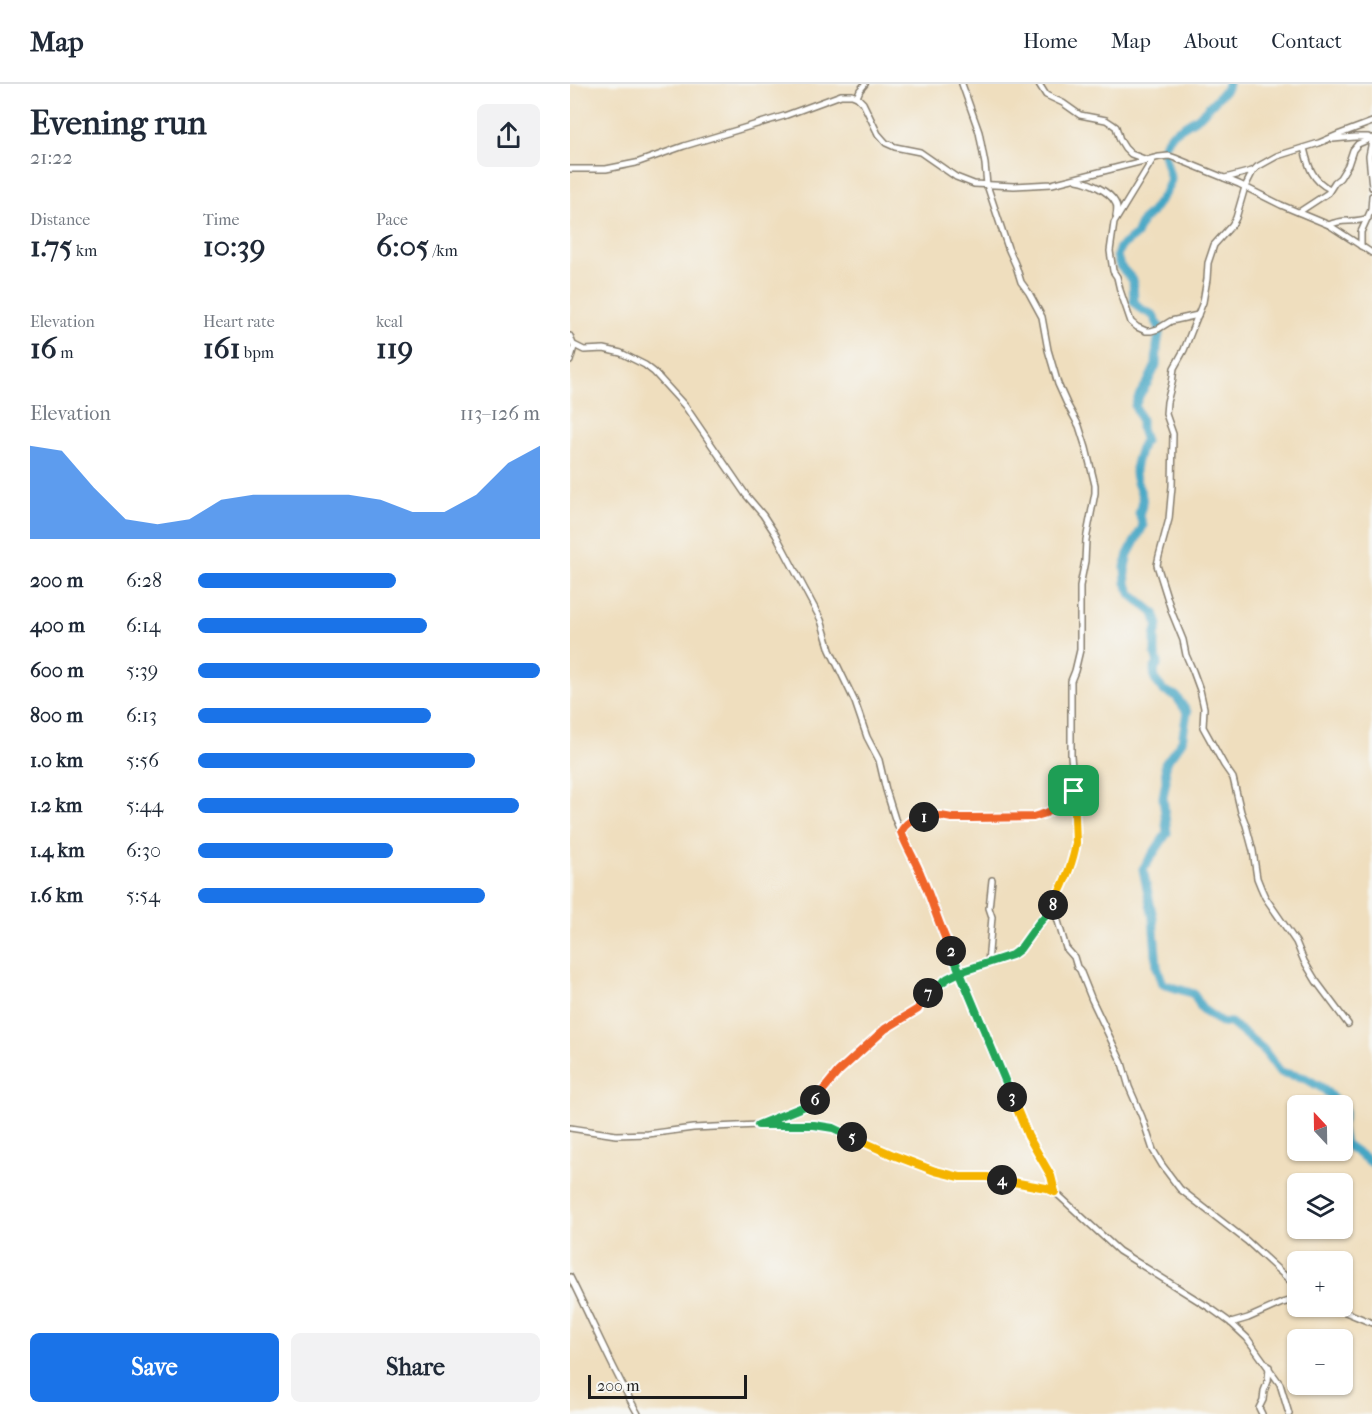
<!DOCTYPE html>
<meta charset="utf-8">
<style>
:root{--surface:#fff;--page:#f2f2f3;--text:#1f2937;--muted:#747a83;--line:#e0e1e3;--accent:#1a73e8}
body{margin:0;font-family:"IM FELL French Canon",serif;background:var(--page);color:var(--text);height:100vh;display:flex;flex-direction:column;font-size:22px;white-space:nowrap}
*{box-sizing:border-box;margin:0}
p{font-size:20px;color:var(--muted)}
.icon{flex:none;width:33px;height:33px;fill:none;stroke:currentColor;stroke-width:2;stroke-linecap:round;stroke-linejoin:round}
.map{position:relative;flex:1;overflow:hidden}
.panel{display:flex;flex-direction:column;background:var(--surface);width:570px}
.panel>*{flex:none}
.needle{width:39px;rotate:338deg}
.buttons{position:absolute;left:717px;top:1011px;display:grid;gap:12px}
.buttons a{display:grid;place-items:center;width:66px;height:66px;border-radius:9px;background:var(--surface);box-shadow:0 2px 4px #0004;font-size:30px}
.scale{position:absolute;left:18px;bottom:15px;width:159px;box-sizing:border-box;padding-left:6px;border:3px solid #1c1c1c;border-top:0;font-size:16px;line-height:21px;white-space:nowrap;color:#1c1c1c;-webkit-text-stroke:4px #f6f6f2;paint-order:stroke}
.pin{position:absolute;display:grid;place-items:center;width:51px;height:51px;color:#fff;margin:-26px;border-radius:12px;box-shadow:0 3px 9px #0006}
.km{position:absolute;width:30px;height:30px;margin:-15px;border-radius:50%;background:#222;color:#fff;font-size:16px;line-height:30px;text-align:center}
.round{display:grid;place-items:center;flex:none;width:63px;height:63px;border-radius:9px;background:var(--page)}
.head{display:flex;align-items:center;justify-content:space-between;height:102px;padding:0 30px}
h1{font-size:33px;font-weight:800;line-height:45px}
.stats{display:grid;grid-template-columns:repeat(3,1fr);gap:9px;height:102px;padding:6px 30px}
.stats div{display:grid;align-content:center}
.stats b{font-size:30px;font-weight:800}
.stats small{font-size:16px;font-weight:400}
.stats p{font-size:16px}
.chart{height:168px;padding:12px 30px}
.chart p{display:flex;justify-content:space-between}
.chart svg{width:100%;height:108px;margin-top:6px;fill:var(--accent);opacity:.7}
.primary-button{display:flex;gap:12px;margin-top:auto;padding:12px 30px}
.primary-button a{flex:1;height:69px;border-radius:9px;background:var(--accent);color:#fff;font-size:24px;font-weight:800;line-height:69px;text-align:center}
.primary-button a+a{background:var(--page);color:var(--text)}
ul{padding:0 30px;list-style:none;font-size:20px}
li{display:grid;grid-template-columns:96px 72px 1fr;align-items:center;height:45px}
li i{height:15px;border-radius:8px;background:var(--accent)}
header{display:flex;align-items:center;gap:36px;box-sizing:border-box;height:84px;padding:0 30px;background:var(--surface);border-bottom:2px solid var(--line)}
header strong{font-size:28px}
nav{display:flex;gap:33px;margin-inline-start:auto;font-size:21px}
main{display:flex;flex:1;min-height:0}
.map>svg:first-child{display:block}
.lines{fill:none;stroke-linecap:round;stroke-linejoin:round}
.river{stroke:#44a6c4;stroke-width:9}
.street-casing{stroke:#867d6d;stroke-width:8}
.street{stroke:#fff;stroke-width:5}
.split-1-casing{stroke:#fff;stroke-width:12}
.split-2-casing{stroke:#fff;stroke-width:12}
.split-3-casing{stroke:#fff;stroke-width:12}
.split-4-casing{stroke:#fff;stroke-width:12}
.split-5-casing{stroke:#fff;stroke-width:12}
.split-6-casing{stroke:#fff;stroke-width:12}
.split-7-casing{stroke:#fff;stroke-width:12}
.split-8-casing{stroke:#fff;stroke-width:12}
.split-9-casing{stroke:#fff;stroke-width:12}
.split-1{stroke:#f0652b;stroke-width:8}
.split-2{stroke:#f0652b;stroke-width:8}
.split-3{stroke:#22a559;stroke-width:8}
.split-4{stroke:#f5b400;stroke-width:8}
.split-5{stroke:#f5b400;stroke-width:8}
.split-6{stroke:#22a559;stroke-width:8}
.split-7{stroke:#f0652b;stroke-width:8}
.split-8{stroke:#22a559;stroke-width:8}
.split-9{stroke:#f5b400;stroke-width:8}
</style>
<header>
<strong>Map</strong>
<nav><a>Home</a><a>Map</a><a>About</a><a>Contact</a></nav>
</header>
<main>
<section class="panel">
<div class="head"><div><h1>Evening run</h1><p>21:22</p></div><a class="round"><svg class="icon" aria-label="share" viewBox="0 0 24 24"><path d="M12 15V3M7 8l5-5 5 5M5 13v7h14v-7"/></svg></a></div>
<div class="stats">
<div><p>Distance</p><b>1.75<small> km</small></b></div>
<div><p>Time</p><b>10:39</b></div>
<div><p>Pace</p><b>6:05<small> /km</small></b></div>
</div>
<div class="stats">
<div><p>Elevation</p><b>16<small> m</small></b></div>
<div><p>Heart rate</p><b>161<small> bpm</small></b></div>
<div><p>kcal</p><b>119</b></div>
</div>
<div class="chart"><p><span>Elevation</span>113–126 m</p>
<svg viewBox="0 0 160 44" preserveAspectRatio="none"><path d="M0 44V6L10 8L20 23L30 36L40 38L50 36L60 28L70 26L80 26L90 26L100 26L110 28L120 33L130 33L140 26L150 13L160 6V44z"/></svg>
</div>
<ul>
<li><b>200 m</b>6:28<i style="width:58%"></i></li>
<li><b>400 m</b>6:14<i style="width:67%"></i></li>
<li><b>600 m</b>5:39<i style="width:100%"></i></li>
<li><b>800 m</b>6:13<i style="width:68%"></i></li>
<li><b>1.0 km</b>5:56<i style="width:81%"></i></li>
<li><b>1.2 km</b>5:44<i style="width:94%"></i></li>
<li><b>1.4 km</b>6:30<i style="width:57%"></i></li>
<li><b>1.6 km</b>5:54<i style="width:84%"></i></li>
</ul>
<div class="primary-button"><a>Save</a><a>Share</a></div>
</section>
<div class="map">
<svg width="802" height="1330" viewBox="0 0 802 1330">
<rect width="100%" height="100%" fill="#f6f6f2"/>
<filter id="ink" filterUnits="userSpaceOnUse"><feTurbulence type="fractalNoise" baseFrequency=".0167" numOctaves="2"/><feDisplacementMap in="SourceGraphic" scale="12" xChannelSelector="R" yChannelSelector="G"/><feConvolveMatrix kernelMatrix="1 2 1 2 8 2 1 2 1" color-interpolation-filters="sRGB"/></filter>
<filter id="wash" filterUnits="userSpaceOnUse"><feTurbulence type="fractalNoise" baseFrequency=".008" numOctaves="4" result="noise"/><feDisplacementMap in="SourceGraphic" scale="24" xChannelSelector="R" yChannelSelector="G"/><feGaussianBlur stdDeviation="1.35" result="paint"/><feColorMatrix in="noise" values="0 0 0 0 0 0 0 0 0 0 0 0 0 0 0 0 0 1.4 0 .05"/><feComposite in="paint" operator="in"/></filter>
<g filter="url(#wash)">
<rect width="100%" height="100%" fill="#efdebe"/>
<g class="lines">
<g class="river">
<path d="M 658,0 L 657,4 L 630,32 L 603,49 L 595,59 L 593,66 L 601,96 L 595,109 L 580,130 L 572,137 L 566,151 L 550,163 L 547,172 L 550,182 L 563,196 L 564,218 L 571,225 L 583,231 L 590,244 L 587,262 L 586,281 L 578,298 L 570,310 L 565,322 L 571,336 L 571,345 L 575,357 L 572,360 C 570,369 565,379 565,388 C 565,404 579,412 569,429 L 573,442 L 558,470 L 555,483 L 556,499 L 562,511 L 584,529 L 588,541 L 585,552 L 585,570 L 588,579 L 584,586 L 585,596 L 594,607 L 606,612 L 617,628 L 612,657 L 595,680 L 596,697 L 593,713 L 597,749 L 573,785 L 583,834 L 587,883 L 593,900 L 624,910 L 632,925 L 651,938 L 661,939 L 693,965 L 710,988 L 735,994 L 754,1005 L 770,1022"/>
<path d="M 772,1024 L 775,1027 L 772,1039"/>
<path d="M 772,1047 L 775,1060 L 802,1079"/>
</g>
</g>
</g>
<g filter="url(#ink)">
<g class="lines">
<g class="street-casing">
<g id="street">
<path d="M 469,0 L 476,11 L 493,19 L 510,31 L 536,36 L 542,40 L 546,43 L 550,56 L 555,64 L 561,70 L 577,76"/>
<path d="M 287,13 L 290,6 L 295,0"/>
<path d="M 763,55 L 785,53 L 798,53"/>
<path d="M 802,57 L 799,72 L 802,103"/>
<path d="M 734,64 C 738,81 742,97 760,105"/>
<path d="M 583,75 L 544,139 L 540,167 L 543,187 L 547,193 L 550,206 L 561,238 L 567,243 L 576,247 L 581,247 L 588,245 L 601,237 L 628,231"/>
<path d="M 0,85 L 36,85 L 66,79 L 114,62 L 214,32 L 271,11 L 282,11 L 287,13 L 293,19 L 308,50 L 316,59 L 325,63 L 350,68 L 386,93 L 404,100 L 444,102 L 482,100 L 589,73 L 599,72 L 605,74 L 669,100 L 711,121 L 759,141 L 802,169"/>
<path d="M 655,94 L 682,87"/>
<path d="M 507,96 C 519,98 539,107 545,118 C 548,122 547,127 546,132"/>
<path d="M 729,128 L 758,109 L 765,98 L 770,94 L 778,81 L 783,66 L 788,60 L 802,54"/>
<path d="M 759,141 C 773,134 783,140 798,134"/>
<path d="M 791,162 L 791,148 L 801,126 L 802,112"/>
<path d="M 0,252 L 4,263 L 0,277"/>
<path d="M 4,261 L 14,266 L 34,265 L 51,269 L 75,281 L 84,288 L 115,322 L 176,411 L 193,431 L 206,451 L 251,536 L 260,566 L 285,618 L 297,653 L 309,676 L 316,706 L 325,735 L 337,763 L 351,791 L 367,829 L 370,844 L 384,871 L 423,970 L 458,1052 L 477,1084 L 481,1092 L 485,1108"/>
<path d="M 331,748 L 337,739 L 350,734 L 371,732 L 382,734 L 401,734 L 463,733 L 476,729 L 482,726 L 504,707"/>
<path d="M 486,819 L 485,827 L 496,864 L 504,873 L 507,883 L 510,886 L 522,916 L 552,979 L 559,1003 L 572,1033 L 583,1066 L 592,1081 L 610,1105 L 677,1157 L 728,1204"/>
<path d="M 418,879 L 422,833 L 419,824 L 422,796"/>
<path d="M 778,940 L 746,897 L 734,877 L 726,858 L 695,813 L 691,804 L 687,794 L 683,767 L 676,741 L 671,728 L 663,694 L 654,681 L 633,643 L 634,624 L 630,606 L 623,587 L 616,571 L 613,556 L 602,529 L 587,481 L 589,472 L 599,435 L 602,402 L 603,350 L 596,330 L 597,318 L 602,299 L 604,284 L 614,266 L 633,218 L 637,195 L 638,179 L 644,161 L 662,141 L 666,134 L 675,103 L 683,87 L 687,83 L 707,72 L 749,59 L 770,50 L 802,38"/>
<path d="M 188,1041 L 240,1020 L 248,1014 L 268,988 L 315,945 L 348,925 L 355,912 L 377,894 L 390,888 L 442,871 L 450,865 L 468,840 L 478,829 L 490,807 L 503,772 L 506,759 L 506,728 L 501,672 L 501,597 L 505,587 L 510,566 L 510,502 L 515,477 L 516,456 L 525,409 L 525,401 L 516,364 L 509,342 L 497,320 L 488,300 L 478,266 L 472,233 L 459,209 L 451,198 L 446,182 L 438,164 L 417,101 L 415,80 L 409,48 L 392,0"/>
<path d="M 0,1044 L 46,1051 L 78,1050 L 123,1044 L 188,1041 L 244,1042 L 263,1044 L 323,1071 L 365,1087 L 390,1093 L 417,1093 L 476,1104 L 485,1108 L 549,1167 L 643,1226 L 661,1239 L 677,1254 L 710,1300 L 719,1330"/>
<path d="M 0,1193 C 23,1239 43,1286 68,1330"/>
<path d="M 761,1222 L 802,1239"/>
<path d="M 661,1239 L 678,1234 L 712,1219 L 728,1215"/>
<path d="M 692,1330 L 689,1324 L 693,1316 L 694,1307 L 698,1297 L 699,1283"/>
</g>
</g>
<use href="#street" class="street"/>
</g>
</g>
<g class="lines" filter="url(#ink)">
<g class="split-1-casing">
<path id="split-1" d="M 354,733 L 371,732 L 382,734 L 401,734 L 463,733 L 476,729 L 482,726 L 504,707"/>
</g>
<g class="split-2-casing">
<path id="split-2" d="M 354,733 C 344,734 336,738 331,748 C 337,764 345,776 351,791 C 362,816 369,842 381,867"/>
</g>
<g class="split-3-casing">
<path id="split-3" d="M 381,867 L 442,1013"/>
</g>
<g class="split-4-casing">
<path id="split-4" d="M 432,1096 L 476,1104 L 485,1108 L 481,1092 L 458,1052 L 442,1013"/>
</g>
<g class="split-5-casing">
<path id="split-5" d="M 282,1053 L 323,1071 L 365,1087 L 390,1093 L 417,1093 L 432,1096"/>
</g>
<g class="split-6-casing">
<path id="split-6" d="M 245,1016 L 240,1020 L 188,1041 L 244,1041 L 263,1044 L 282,1053"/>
</g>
<g class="split-7-casing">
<path id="split-7" d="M 245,1016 L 268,988 L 315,945 L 348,925 L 352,915 L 358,909"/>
</g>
<g class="split-8-casing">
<path id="split-8" d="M 358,909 L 378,894 L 390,888 L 442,871 L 450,865 L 468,840 L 478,829 L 483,821"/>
</g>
<g class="split-9-casing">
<path id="split-9" d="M 483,821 C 493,802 503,780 506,759 L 504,707"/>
</g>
<use href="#split-1" class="split-1"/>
<use href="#split-2" class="split-2"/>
<use href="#split-3" class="split-3"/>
<use href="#split-4" class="split-4"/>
<use href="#split-5" class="split-5"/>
<use href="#split-6" class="split-6"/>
<use href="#split-7" class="split-7"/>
<use href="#split-8" class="split-8"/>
<use href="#split-9" class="split-9"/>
</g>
</svg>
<div class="buttons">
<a><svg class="needle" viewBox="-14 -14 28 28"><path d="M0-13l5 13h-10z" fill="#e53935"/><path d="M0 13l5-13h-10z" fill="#747a83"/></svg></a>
<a><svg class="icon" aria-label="layers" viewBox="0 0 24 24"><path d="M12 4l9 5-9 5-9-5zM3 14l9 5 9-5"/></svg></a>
<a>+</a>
<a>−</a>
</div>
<div class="scale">200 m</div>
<div class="pin" style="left:504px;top:707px;background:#1e9e55"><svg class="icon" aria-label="arrive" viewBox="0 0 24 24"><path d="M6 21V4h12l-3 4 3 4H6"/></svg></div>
<b class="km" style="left:354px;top:733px">1</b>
<b class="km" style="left:381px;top:867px">2</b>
<b class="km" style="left:442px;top:1013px">3</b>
<b class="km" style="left:432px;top:1096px">4</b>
<b class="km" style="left:282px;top:1053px">5</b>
<b class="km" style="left:245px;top:1016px">6</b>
<b class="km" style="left:358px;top:909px">7</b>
<b class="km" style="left:483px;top:821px">8</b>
</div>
</main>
